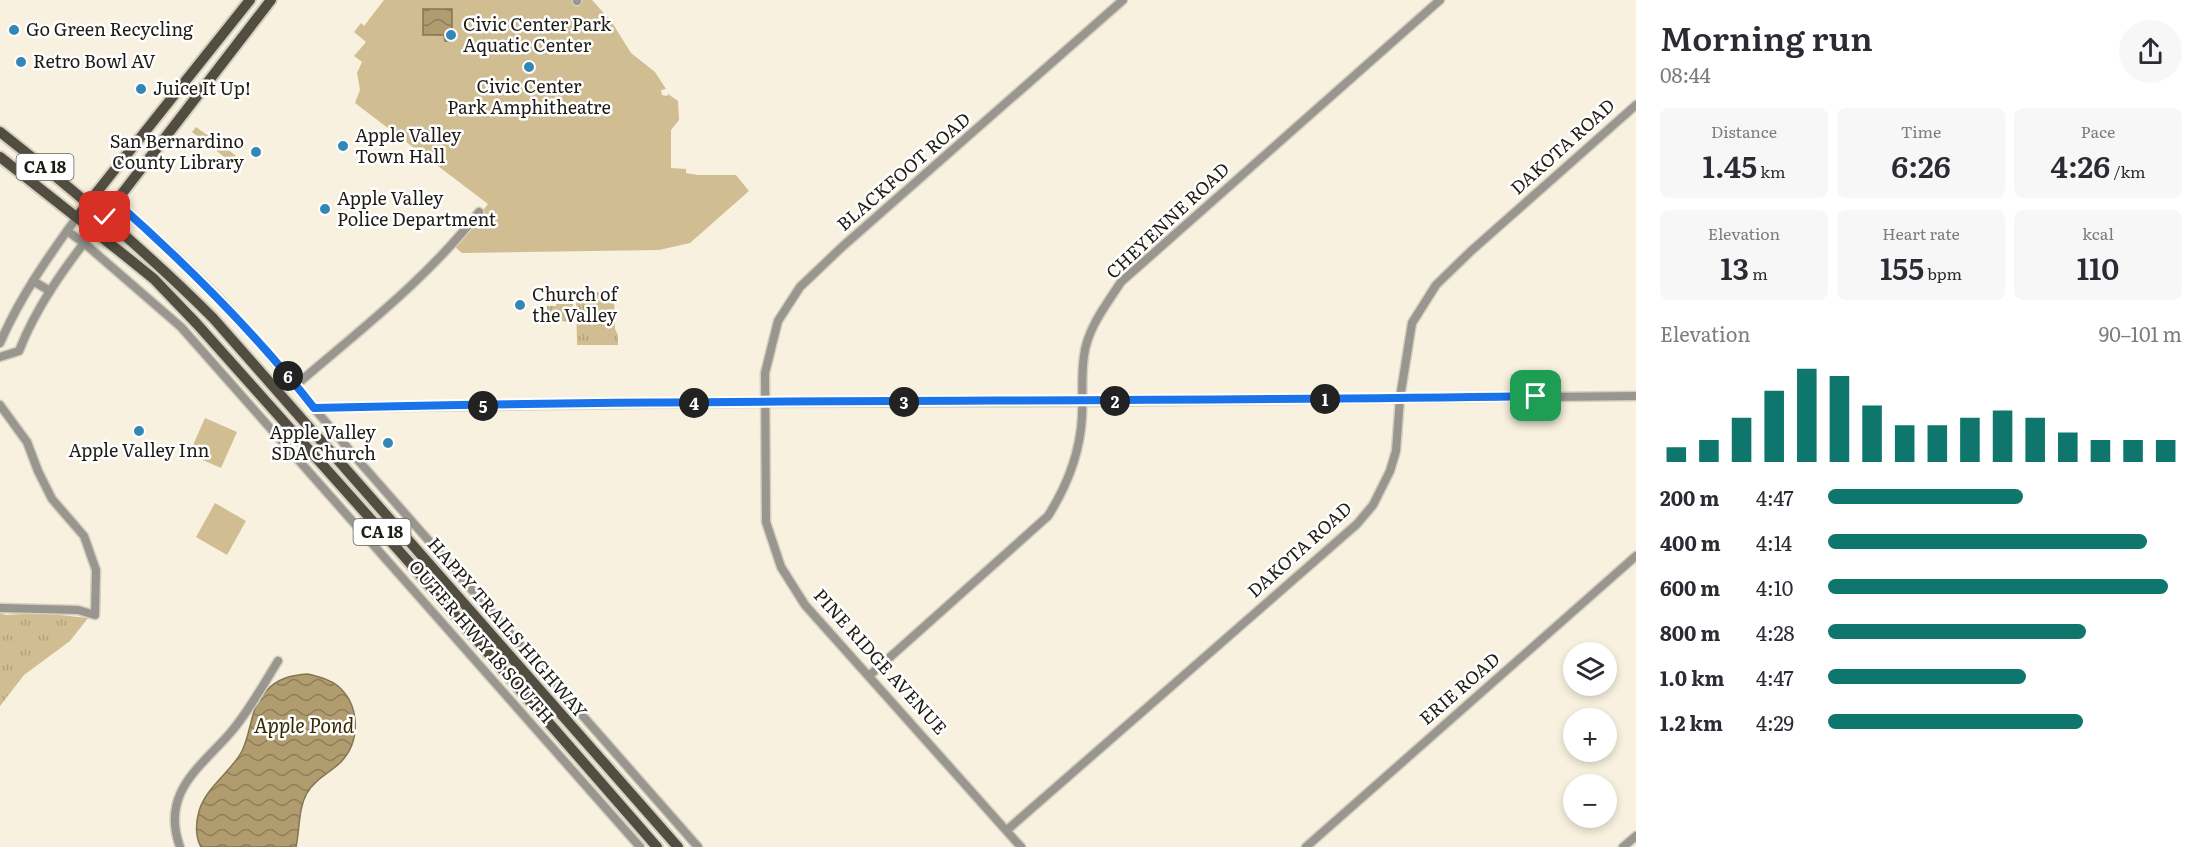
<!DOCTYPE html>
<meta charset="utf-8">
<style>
:root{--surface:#fff;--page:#f7f7f7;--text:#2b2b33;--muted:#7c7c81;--accent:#0f766e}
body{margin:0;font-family:Literata,serif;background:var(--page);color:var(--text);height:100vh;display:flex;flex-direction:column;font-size:22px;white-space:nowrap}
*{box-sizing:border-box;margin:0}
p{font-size:20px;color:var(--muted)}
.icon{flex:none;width:33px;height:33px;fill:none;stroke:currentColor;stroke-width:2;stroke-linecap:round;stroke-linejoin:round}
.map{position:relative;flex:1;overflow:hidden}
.drawer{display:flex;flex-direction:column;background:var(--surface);width:570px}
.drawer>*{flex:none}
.controls{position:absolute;left:1563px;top:642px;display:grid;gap:12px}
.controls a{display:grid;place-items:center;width:54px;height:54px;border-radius:50%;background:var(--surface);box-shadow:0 3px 9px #0003;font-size:30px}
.pin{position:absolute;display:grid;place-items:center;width:51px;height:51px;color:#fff;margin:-26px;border-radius:12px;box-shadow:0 3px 9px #0006}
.km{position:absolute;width:30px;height:30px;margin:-15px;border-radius:50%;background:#222;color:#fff;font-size:16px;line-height:30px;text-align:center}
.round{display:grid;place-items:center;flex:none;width:63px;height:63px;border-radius:32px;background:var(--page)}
.headline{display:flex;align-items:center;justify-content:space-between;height:102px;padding:0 24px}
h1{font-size:33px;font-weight:600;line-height:45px}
.metrics{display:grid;grid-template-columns:repeat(3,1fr);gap:9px;height:102px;padding:6px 24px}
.metrics div{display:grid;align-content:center;border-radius:9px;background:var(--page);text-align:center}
.metrics b{font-size:30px;font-weight:600}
.metrics small{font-size:16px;font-weight:400}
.metrics p{font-size:16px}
.chart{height:168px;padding:12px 24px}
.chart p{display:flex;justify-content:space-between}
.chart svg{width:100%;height:108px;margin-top:6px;stroke:var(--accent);stroke-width:6}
ul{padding:0 24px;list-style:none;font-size:20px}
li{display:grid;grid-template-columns:96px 72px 1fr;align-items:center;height:45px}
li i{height:15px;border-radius:8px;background:var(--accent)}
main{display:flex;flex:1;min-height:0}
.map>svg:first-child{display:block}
.grass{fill:url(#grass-tufts)}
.green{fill:#d0be92}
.water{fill:url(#water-waves);stroke:#847653;stroke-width:1.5}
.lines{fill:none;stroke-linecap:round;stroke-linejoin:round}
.minor-casing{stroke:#d5cfbf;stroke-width:11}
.major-casing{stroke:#d5cfbf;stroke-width:14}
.minor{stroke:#99968f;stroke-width:8}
.major{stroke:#524d41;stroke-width:10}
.route-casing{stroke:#fff;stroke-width:12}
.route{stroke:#1a73e8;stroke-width:8}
.poi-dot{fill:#3287b6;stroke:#fff;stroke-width:2}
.labels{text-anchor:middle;stroke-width:5;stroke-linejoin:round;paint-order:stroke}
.shield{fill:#fff;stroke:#62605b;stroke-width:1.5}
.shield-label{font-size:16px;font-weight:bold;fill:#1e1c15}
.poi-label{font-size:18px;fill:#1e1c15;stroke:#fff;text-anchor:start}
.street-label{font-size:18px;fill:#1e1c15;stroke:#fff}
.water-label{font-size:20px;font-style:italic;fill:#372801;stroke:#fff}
</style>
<main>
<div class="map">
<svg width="1636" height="847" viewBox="0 0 1636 847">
<defs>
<pattern id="grass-tufts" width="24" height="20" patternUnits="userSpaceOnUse" patternTransform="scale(1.5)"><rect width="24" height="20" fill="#d0be92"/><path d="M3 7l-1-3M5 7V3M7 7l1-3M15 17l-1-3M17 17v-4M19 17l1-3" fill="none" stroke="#b2a37d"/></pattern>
<pattern id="water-waves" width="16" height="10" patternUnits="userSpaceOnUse" patternTransform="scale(1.5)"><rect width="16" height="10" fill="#b09c6e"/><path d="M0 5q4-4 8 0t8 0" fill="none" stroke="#8f7e59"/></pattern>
</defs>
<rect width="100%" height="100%" fill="#f8f1df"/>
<g class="grass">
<path d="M 609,292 L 614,296 L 615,329 L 618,335 L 618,345 L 577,345 L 576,293 Z"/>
<path d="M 556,304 L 573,304 L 573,321 L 547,322 L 547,306 L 556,306 Z"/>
<path d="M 0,613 L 6,615 L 41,613 L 88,618 L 70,641 L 24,675 L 0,706 Z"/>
</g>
<g class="green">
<path d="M 384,0 L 592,0 L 611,21 L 631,53 L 655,72 L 666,89 L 661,90 L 662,95 L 667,96 L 668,94 L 678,101 L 679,120 L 671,130 L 671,168 L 686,169 L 686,173 L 698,175 L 736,175 L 749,191 L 690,243 L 659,250 L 462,253 L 455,247 L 488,204 L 355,103 L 360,90 L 357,73 L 362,62 L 354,56 L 366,42 L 354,32 L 361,23 L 364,26 Z"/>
<path d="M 196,127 L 207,135 L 209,134 L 236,156 L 231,162 L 192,132 Z"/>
<path d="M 205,418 L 237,432 L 221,468 L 189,454 Z"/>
<path d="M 215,503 L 246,521 L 227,555 L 196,537 Z"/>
</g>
<g class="water">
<path d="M 423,9 L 452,9 L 452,41 L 445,41 L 444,35 L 423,35 Z"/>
<path d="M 308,674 C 319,677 329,679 338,686 C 360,705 361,741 341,762 C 330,773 316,778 307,793 C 298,809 300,829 296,847 L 201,847 C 195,836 196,822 199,811 C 206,787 231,772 242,751 C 252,731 250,706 266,691 C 278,678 292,675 308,674 Z"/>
</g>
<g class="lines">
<g class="minor-casing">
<g id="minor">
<path d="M 577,0 L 577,1"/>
<path d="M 116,202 L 173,253 L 219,298 L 259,343 L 357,459 L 698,847"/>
<path d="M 67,231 L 84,243 L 181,327 L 640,847"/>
<path d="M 33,281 L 50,291"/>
<path d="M 0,343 C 20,297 48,257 77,217"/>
<path d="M 0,357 L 19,351 C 36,307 65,267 94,230"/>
<path d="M 296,385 C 359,331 428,278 479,212"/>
<path d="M 0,405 L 27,442 L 38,471 L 52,499 L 84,536 L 96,570 L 95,615 L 78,610 L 0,608"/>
<path d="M 314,408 L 707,403 L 1082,402 L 1636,396"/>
<path d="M 870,675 L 1048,516 C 1067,486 1080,453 1082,417 C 1083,397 1081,376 1084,356 C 1087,329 1106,305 1121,282 L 1440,0"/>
<path d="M 1007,830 L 1357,524 L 1373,505 L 1390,471 L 1396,451 L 1400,398 L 1412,323 L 1436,285 L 1471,251 L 1636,105"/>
<path d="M 180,847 C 160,792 201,767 231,732 C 249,711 263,685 278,661"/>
<path d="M 1021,847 L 805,605 L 781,567 L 766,522 L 765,373 L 778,321 L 800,287 L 842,247 L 1123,0"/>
<path d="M 1306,847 L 1636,556"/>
<path d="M 1623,847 L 1636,836"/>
</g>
</g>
<g class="major-casing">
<g id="major">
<path d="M 0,132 C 75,191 146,251 213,318 L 678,847"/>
<path d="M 0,157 L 128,258 L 154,279 L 197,324 L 409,562 L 657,847"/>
<path d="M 77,217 L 250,0"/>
<path d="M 94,230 L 271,0"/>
</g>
</g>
<use href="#minor" class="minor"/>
<use href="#major" class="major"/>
</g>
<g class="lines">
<g class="route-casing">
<path id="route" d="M 105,217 L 116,202 C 187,265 255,332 314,408 C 721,398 1129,403 1536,396"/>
</g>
<use href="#route" class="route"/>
</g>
<g class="poi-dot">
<circle cx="14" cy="30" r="6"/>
<circle cx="451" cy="35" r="6"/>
<circle cx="21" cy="62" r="6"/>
<circle cx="529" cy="67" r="6"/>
<circle cx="141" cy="89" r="6"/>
<circle cx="343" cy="146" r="6"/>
<circle cx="256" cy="152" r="6"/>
<circle cx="325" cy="209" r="6"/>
<circle cx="520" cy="305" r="6"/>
<circle cx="139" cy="431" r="6"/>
<circle cx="388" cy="443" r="6"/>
</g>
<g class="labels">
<g class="shield">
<rect x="16.5" y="154" width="57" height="26" rx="4.5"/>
<rect x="353.5" y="519" width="57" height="26" rx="4.5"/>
</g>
<g class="shield-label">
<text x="45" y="173">CA 18</text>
<text x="382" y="538">CA 18</text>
</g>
<g class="poi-label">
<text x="463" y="31">Civic Center Park<tspan x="463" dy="21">Aquatic Center</tspan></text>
<text x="26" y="36">Go Green Recycling</text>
<text x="33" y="68">Retro Bowl AV</text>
<text x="529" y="93" text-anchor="middle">Civic Center<tspan x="529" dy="21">Park Amphitheatre</tspan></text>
<text x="153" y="95">Juice It Up!</text>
<text x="355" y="142">Apple Valley<tspan x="355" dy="21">Town Hall</tspan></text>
<text x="244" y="148" text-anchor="end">San Bernardino<tspan x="244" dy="21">County Library</tspan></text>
<text x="337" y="205">Apple Valley<tspan x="337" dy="21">Police Department</tspan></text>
<text x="532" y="301">Church of<tspan x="532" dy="21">the Valley</tspan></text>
<text x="376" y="439" text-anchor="end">Apple Valley<tspan x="376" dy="21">SDA Church</tspan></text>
<text x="139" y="457" text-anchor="middle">Apple Valley Inn</text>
</g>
<g class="street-label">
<text transform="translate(1563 147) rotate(-42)" y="6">DAKOTA ROAD</text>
<text transform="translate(904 172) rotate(-41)" y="6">BLACKFOOT ROAD</text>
<text transform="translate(1168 221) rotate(-43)" y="6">CHEYENNE ROAD</text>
<text transform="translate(1300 550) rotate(-42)" y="6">DAKOTA ROAD</text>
<text transform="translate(507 628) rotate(49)" y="6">HAPPY TRAILS HIGHWAY</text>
<text transform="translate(481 642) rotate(49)" y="6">OUTER HWY 18 SOUTH</text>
<text transform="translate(880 662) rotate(48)" y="6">PINE RIDGE AVENUE</text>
<text transform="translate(1460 689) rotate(-41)" y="6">ERIE ROAD</text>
</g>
<g class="water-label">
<text x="304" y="733">Apple Pond</text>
</g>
</g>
</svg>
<div class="controls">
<a><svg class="icon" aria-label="layers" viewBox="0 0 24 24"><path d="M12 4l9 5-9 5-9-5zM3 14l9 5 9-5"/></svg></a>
<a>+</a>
<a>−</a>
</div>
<div class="pin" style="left:1536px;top:396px;background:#1e9e55"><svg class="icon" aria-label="arrive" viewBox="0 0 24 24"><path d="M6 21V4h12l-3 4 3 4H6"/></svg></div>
<div class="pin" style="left:105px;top:217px;background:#d93025"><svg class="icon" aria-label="check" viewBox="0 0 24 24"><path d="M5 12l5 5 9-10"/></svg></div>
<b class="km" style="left:1325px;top:399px">1</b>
<b class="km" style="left:1115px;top:401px">2</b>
<b class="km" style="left:904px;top:402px">3</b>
<b class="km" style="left:694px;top:403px">4</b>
<b class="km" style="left:483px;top:406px">5</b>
<b class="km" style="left:288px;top:376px">6</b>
</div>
<section class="drawer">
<div class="headline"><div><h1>Morning run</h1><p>08:44</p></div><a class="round"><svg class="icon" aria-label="share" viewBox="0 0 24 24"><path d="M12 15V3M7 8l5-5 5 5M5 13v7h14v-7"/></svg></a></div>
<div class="metrics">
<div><p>Distance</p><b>1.45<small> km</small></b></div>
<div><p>Time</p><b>6:26</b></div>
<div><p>Pace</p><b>4:26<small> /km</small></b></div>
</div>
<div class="metrics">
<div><p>Elevation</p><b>13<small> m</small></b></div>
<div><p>Heart rate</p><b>155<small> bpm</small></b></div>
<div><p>kcal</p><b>110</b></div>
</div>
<div class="chart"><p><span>Elevation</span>90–101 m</p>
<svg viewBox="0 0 160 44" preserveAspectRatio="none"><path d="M5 44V38M15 44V35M25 44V26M35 44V15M45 44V6M55 44V9M65 44V21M75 44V29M85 44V29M95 44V26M105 44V23M115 44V26M125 44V32M135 44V35M145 44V35M155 44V35"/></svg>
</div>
<ul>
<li><b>200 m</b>4:47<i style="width:55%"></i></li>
<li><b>400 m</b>4:14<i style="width:90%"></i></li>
<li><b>600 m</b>4:10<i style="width:96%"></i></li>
<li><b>800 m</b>4:28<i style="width:73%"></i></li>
<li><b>1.0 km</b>4:47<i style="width:56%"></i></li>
<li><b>1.2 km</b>4:29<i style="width:72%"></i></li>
</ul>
</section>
</main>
